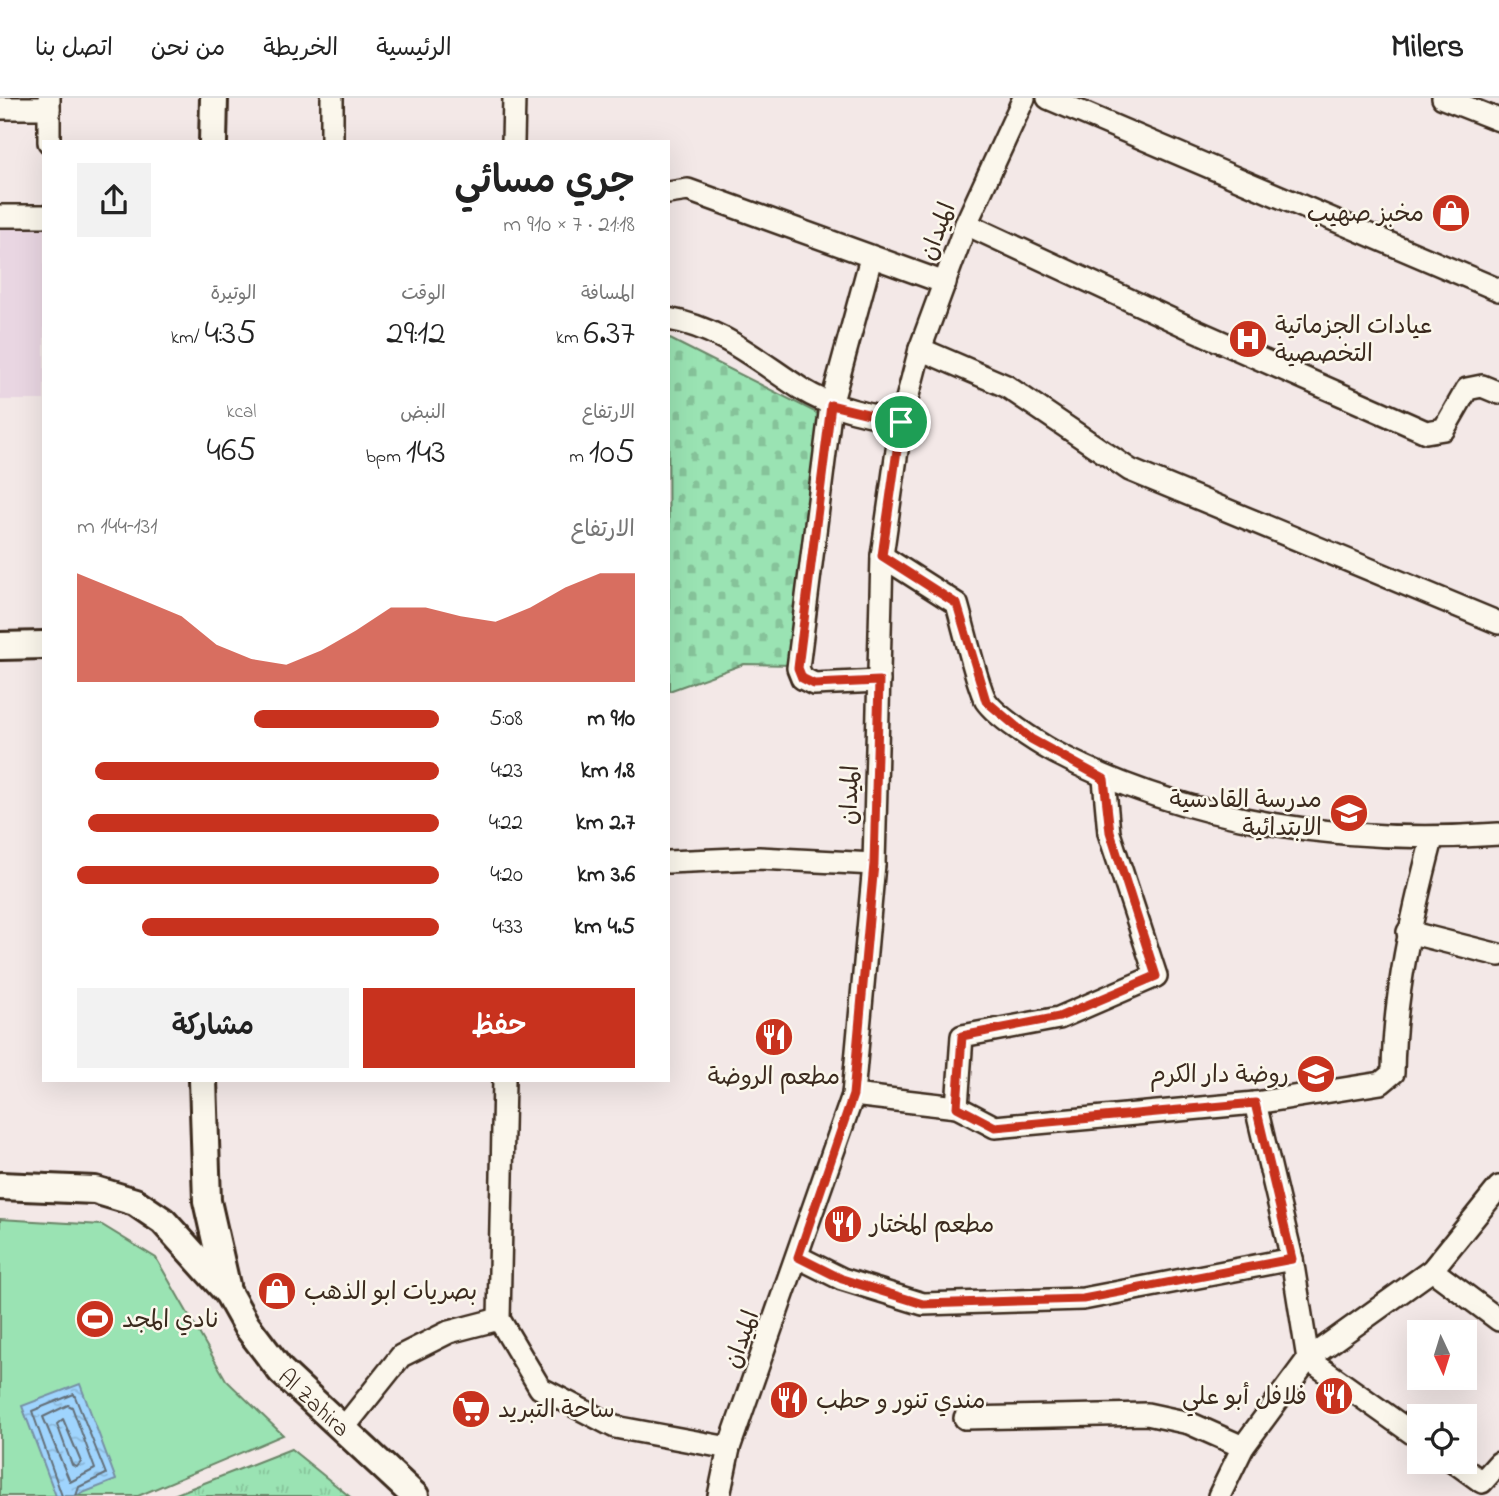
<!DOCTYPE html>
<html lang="ar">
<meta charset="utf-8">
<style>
:root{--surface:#fff;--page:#f2f2f2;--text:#222;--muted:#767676;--line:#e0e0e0;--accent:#c8321e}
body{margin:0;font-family:"Indie Flower","Playpen Sans Arabic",sans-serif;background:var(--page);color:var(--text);direction:rtl;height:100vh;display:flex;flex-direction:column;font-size:26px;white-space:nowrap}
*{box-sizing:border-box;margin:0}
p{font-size:23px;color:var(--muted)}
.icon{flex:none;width:38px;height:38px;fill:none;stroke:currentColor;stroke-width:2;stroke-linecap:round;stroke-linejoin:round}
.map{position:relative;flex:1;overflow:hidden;direction:ltr}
.details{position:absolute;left:42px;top:42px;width:628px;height:942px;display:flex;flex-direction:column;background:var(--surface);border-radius:0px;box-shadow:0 7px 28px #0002;direction:rtl}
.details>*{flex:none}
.needle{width:46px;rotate:176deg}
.buttons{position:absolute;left:1407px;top:1222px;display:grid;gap:14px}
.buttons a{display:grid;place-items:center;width:70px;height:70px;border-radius:0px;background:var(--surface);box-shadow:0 7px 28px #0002;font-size:35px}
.pin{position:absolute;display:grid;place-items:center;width:60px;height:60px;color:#fff;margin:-30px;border:4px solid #fff;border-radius:50%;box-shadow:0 2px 7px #0007}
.round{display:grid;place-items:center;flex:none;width:74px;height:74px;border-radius:0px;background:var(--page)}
.headline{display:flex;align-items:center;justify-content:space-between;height:119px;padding:0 35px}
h1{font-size:38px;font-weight:600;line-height:52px}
.figures{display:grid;grid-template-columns:repeat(3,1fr);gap:10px;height:119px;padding:7px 35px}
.figures div{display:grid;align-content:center}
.figures b{font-size:35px;font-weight:600}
.figures small{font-size:19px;font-weight:400}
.figures p{font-size:19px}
.chart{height:196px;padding:14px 35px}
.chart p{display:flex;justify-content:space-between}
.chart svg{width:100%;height:126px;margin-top:7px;fill:var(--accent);opacity:.7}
.cta{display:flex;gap:14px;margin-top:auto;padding:14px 35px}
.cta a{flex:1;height:80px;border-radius:0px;background:var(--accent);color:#fff;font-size:28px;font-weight:600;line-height:80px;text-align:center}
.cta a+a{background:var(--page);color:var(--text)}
ul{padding:0 35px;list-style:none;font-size:23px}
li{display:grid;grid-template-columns:112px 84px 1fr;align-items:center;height:52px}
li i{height:18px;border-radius:9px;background:var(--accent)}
header{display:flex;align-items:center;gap:42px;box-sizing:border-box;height:98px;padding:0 35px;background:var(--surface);border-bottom:2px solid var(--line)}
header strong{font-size:33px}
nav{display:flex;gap:38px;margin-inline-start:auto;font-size:24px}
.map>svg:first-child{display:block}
.built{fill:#e9d6e2}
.grass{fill:#9ae3b3;stroke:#6a8668;stroke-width:2}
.cemetery{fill:url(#cemetery-stones);stroke:#6a8668;stroke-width:2}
.park{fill:url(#park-tufts);stroke:#6a8668;stroke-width:2}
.water{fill:url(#water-ripples);stroke:#7790a4;stroke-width:2}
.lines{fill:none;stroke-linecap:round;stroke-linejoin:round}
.shore{stroke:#636e77;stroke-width:2}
.minor-casing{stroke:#3b2a1e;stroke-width:26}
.major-casing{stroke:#3b2a1e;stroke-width:32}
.minor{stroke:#fbf7ec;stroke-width:21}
.major{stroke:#fbf7ec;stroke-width:26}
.route-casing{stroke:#fff;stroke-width:14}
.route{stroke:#c8321e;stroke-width:9}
.labels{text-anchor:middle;stroke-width:5;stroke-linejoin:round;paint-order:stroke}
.poi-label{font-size:24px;fill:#3b2a1e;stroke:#fbf7ec;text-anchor:start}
.street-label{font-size:24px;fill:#3b2a1e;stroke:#fbf7ec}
</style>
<header>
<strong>Milers</strong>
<nav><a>الرئيسية</a><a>الخريطة</a><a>من نحن</a><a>اتصل بنا</a></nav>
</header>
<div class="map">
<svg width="1499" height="1398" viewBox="0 0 1499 1398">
<defs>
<pattern id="cemetery-stones" width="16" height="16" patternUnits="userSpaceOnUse" patternTransform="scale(1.75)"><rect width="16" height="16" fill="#9ae3b3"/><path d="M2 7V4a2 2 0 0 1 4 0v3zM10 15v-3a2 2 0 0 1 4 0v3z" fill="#86c39a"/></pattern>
<pattern id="park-tufts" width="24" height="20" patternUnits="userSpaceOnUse" patternTransform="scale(1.75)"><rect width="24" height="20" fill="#9ae3b3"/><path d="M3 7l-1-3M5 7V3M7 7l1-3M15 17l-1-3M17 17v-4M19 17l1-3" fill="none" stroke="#86c39a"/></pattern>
<pattern id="water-ripples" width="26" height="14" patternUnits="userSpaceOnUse" patternTransform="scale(1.75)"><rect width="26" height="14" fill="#9fd4fd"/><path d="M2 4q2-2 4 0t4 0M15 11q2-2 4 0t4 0" fill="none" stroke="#8ab6d8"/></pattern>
</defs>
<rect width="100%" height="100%" fill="#f3e8e7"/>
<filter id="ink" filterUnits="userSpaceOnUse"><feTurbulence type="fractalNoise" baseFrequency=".0143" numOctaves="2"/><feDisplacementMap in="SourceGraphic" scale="14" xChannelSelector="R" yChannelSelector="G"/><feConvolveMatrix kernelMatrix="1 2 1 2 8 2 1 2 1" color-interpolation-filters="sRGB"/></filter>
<g filter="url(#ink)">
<rect class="built" x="0" y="130" width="44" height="172"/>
<path class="grass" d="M 0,1121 L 102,1127 L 156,1160 L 226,1282 L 283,1337 L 138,1398 L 0,1398 Z"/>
<path class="cemetery" d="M 668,240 L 821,317 L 793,567 L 744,566 L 669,593 Z"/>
<path class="park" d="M 291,1351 L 349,1398 L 171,1398 Z"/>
<path class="water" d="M 80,1286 L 116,1382 L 75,1398 L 56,1398 L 22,1308 Z"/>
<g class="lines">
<g class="shore">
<path d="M 68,1307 L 72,1309 L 95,1371 L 70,1384 L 43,1319 Z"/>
<path d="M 63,1321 L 81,1364 L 77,1369 L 72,1367 L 57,1326 Z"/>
<path d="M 62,1398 L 32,1313 L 74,1296 L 106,1376 L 79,1389 L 76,1398"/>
</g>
<g class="minor-casing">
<g id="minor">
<path d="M 49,0 L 49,44"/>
<path d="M 332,0 L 332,44"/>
<path d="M 1048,0 L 1499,192"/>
<path d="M 1443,0 L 1499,22"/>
<path d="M 0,10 L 49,10"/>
<path d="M 513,44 L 514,0"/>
<path d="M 668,95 L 688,92 L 945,185"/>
<path d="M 0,118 L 44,118"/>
<path d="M 966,126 L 1192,231 L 1426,334 L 1444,331 L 1467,291 L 1482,288 L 1499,295"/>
<path d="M 871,160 L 831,307 L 798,570 L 802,580 L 814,586 L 879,583"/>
<path d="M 668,221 C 722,230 759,264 803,292 C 832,310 867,316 901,324"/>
<path d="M 920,251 L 1006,288 L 1130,372 L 1499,525"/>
<path d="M 882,458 L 957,506 C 963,526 977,588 986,603 C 997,619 1036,644 1054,654 C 1187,725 1349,747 1499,736"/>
<path d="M 668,764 L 759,760 L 874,766"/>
<path d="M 1408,834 L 1499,857"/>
<path d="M 504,982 L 499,1221 L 540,1290 L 615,1329 L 729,1350"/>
<path d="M 853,997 L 957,1009 L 995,1029 L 1255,1005 L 1381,985 L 1393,975 C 1394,895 1412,818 1432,741"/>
<path d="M 1255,1005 L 1292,1161 L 1308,1261 L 1419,1340"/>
<path d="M 957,1009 L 962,938 L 1059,920 L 1156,878 L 1109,735 L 1104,681"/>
<path d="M 798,1159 L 842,1181 L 923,1206 L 1083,1201 L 1292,1161"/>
<path d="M 1432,1172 L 1499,1222"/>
<path d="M 965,1320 L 1147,1316 L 1189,1325 L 1243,1349"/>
<path d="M 342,1332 L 401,1258 L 449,1234 L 499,1221"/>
<path d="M 1453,1363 L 1482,1384 L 1499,1365"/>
<path d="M 719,1398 L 729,1350 L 853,997 L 874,766 L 882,458 L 901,324 L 920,251 L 966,126 L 1024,0"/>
<path d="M 1219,1398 L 1243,1349 L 1308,1261 L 1432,1172 L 1499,1089"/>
</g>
</g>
<g class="major-casing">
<g id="major">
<path d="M 213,44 L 214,0"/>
<path d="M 0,548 L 44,547"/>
<path d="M 203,982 L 207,1103 L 226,1187"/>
<path id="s1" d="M 0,1088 L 95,1092 L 135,1104 L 163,1123 L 228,1195 L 246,1227 L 281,1273 L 415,1398"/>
</g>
</g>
<use href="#minor" class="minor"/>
<use href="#major" class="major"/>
</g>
</g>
<g class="lines" filter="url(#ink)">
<g class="route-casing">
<path id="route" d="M 831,307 L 901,324 L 882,458 L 957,506 L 986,603 L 1031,641 L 1104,681 L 1110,734 L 1156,878 L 1059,919 L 962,938 L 957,1009 L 995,1029 L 1255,1005 L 1292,1161 L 1083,1201 L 923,1206 L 842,1181 L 798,1159 L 853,997 L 874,766 L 879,583 L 814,586 L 802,580 L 798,570 Z"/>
</g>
<use href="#route" class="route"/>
</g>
<defs>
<g id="shop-disc" transform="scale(2.0125)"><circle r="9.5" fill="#c8321e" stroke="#fbf7ec"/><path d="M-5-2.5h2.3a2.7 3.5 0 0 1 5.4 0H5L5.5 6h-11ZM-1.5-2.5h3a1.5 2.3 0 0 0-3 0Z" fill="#fff"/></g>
<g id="hospital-disc" transform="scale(2.0125)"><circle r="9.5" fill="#c8321e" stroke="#fbf7ec"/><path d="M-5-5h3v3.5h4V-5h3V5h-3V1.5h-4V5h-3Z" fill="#fff"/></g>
<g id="school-disc" transform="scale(2.0125)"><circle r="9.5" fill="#c8321e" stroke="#fbf7ec"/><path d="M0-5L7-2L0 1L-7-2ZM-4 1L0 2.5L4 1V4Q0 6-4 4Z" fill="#fff"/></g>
<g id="restaurant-disc" transform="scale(2.0125)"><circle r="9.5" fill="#c8321e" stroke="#fbf7ec"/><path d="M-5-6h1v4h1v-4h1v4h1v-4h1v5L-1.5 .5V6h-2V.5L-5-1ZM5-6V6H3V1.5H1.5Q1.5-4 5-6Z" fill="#fff"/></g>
<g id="stadium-disc" transform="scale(2.0125)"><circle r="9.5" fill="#c8321e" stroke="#fbf7ec"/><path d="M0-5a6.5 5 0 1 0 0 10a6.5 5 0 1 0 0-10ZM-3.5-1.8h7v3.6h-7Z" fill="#fff"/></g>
<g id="supermarket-disc" transform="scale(2.0125)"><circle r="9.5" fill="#c8321e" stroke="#fbf7ec"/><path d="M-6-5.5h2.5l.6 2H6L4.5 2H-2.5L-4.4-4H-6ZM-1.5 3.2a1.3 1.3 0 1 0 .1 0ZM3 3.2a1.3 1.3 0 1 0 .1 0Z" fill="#fff"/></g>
</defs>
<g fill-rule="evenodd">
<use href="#shop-disc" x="1451" y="115"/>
<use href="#hospital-disc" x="1248" y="241"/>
<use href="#school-disc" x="1349" y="715"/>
<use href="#restaurant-disc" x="774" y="939"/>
<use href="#school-disc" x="1316" y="976"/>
<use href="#restaurant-disc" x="843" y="1126"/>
<use href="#shop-disc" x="277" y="1193"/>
<use href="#stadium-disc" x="95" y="1221"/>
<use href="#restaurant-disc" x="1334" y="1298"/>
<use href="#restaurant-disc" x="789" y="1302"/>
<use href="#supermarket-disc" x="471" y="1311"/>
</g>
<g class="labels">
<g class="poi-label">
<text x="1424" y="123" text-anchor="end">مخبز صهيب</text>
<text x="1275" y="235">عيادات الجزماتية<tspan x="1275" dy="28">التخصصية</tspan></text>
<text x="1322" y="709" text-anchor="end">مدرسة القادسية<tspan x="1322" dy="28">الابتدائية</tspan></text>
<text x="1289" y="984" text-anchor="end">روضة دار الكرم</text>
<text x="774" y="986" text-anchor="middle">مطعم الروضة</text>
<text x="870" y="1134">مطعم المختار</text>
<text x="304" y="1201">بصريات ابو الذهب</text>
<text x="122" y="1229">نادي المجد</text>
<text x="1307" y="1306" text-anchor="end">فلافل أبو علي</text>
<text x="816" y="1310">مندي تنور و حطب</text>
<text x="498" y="1319">ساحة التبريد</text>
</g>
<g class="street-label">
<text transform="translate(937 133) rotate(-69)" y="8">الميدان</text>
<text transform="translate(849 697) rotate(-88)" y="8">الميدان</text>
<text transform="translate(741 1241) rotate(-70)" y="8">الميدان</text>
<text dy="8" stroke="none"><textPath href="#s1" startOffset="408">Al Zahira</textPath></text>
</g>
</g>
</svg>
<div class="buttons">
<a><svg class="needle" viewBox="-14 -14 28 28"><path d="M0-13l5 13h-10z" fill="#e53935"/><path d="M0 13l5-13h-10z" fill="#767676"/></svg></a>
<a><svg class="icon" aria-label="locate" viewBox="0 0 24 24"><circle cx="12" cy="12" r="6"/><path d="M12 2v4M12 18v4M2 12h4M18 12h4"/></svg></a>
</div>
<div class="pin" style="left:901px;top:324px;background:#1e9e55"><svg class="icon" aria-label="arrive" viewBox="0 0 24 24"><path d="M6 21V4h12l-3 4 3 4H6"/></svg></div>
<section class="details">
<div class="headline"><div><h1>جري مسائي</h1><p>21:18 · 7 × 910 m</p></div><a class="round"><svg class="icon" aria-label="share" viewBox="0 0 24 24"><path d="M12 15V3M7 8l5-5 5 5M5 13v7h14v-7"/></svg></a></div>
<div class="figures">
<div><p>المسافة</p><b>6.37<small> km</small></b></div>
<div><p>الوقت</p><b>29:12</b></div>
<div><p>الوتيرة</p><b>4:35<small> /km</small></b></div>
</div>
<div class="figures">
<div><p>الارتفاع</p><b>105<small> m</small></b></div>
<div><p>النبض</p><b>143<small> bpm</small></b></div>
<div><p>kcal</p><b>465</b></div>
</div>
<div class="chart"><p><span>الارتفاع</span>131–144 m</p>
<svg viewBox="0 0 160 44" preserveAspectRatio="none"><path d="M0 44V6L10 11L20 16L30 21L40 31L50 36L60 38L70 33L80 26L90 18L100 18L110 21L120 23L130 18L140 11L150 6L160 6V44z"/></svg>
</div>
<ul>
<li><b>910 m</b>5:08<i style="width:51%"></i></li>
<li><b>1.8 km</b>4:23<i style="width:95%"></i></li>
<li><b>2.7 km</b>4:22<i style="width:97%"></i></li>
<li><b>3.6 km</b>4:20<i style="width:100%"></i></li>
<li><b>4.5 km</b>4:33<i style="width:82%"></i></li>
</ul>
<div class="cta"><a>حفظ</a><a>مشاركة</a></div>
</section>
</div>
